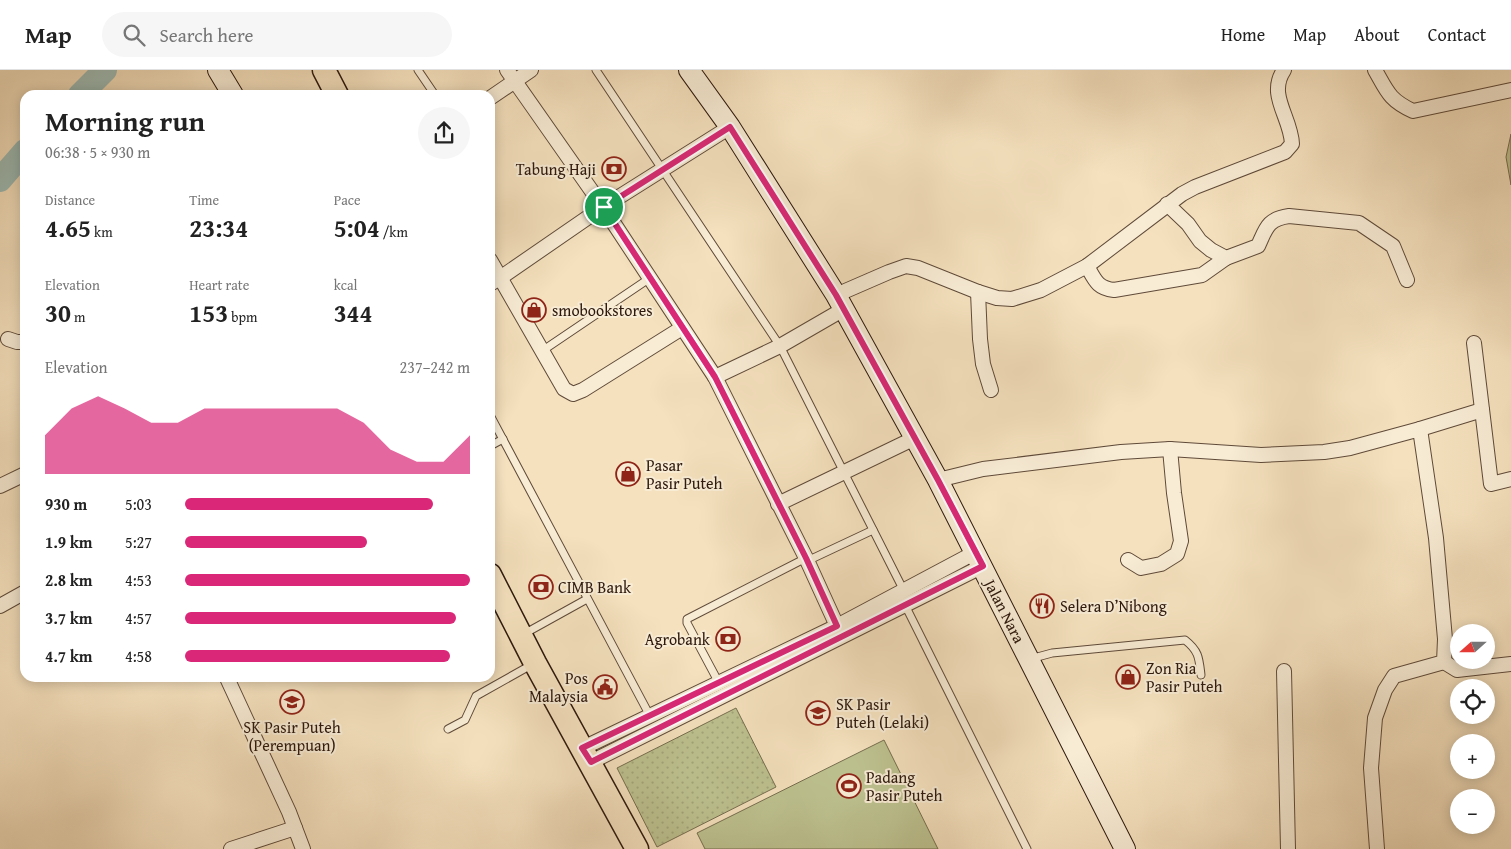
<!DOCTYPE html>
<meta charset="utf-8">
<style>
:root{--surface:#fff;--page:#f6f6f6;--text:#222;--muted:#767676;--line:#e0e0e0;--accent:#db2777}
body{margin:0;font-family:"Gentium Book Plus",serif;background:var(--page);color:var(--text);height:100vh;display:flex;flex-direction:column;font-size:19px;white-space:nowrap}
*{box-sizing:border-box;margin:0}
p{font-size:16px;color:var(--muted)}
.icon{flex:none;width:28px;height:28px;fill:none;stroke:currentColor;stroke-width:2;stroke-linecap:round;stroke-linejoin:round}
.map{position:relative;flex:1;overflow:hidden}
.sheet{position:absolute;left:20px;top:20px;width:475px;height:592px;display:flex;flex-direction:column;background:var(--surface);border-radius:15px;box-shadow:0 2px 12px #0003}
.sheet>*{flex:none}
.needle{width:32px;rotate:249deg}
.tools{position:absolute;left:1450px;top:554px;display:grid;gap:10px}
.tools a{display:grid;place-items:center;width:45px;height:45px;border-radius:50%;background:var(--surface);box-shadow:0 2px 12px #0003;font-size:25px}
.pin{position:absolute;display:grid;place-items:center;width:42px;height:42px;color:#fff;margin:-21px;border:2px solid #fff;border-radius:50%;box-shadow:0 1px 5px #0007}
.round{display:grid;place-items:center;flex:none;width:52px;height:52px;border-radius:26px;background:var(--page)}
.headline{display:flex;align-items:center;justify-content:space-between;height:85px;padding:0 25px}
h1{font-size:28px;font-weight:700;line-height:38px}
.stats{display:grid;grid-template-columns:repeat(3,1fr);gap:8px;height:85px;padding:5px 25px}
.stats div{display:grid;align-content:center}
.stats b{font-size:25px;font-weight:700}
.stats small{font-size:14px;font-weight:400}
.stats p{font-size:14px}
.chart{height:140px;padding:10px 25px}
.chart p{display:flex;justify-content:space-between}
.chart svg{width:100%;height:90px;margin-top:5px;fill:var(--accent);opacity:.7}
ul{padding:0 25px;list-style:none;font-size:16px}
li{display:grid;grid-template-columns:80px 60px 1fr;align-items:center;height:38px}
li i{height:12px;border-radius:6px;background:var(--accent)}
header{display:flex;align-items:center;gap:30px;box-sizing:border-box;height:70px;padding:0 25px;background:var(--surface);border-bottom:1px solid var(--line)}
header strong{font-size:24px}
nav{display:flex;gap:28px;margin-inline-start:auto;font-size:18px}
.search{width:350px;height:45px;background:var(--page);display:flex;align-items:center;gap:12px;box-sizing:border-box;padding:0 18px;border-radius:28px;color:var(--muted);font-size:19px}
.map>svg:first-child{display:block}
.green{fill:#bdc290;stroke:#756d4e}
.park{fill:url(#park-dots);stroke:#756d4e}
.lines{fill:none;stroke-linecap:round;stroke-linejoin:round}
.river{stroke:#9dbcb6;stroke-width:24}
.lane-casing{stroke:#5f4a39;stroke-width:9}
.street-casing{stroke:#5f4a39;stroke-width:16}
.secondary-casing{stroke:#2d180d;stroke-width:22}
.primary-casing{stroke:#2d180d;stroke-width:25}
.lane{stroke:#f8ecd5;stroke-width:7}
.street{stroke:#f8ecd5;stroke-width:14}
.secondary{stroke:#f8ecd5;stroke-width:20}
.primary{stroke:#f5e1be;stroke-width:22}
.route-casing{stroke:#fff;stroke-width:10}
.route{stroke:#db2777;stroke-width:6}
.labels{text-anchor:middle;stroke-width:4;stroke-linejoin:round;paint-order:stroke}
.poi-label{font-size:16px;fill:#2d180d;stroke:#f8ecd5;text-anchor:start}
.street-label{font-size:16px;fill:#2d180d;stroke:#f8ecd5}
</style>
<header>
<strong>Map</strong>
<div class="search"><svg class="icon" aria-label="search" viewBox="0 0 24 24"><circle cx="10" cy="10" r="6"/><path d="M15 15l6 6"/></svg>Search here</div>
<nav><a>Home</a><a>Map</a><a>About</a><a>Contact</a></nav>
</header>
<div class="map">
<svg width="1511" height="779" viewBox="0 0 1511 779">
<defs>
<pattern id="park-dots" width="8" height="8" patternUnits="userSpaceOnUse" patternTransform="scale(1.25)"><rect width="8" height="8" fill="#bdc290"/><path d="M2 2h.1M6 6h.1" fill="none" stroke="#a3a67b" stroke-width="1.8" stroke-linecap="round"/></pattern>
</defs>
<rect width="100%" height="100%" fill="#f5e1be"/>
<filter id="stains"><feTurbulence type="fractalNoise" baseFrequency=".004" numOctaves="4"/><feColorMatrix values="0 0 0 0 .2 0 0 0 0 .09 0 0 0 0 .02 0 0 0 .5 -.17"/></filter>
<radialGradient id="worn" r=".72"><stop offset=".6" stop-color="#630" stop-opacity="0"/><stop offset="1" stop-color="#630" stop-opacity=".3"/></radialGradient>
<g class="green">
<path d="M 1511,64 L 1511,115 L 1506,87 Z"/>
<path d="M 884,670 L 938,779 L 705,779 L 697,763 Z"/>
</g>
<path class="park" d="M 736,638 L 776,717 L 657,777 L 617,698 Z"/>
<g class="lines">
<g class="river">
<path d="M 80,25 L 105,0"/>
<path d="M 0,110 L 25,81"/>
</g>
<g class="lane-casing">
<g id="lane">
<path d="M 418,0 L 435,25"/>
<path d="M 596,0 L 780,276 L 904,521"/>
<path d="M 542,281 L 650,208"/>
<path d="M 490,345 L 650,646"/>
<path d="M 490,376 L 503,369"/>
<path d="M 807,491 L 873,460"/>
<path d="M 905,535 L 1027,779"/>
<path d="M 522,565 L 587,529"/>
<path d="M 1030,589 L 1052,583 L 1185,570 C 1199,581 1199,588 1201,605"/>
<path d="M 719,613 L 687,553 L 687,549 L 806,488"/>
<path d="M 448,659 L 465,650 L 476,626 L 533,594"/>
</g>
</g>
<g class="street-casing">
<g id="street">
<path d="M 507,0 L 603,137 L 715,307 L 806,488 L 837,556"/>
<path d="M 1375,0 C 1387,21 1389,30 1413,41 L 1511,20"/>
<path d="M 490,28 L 531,0"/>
<path d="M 1167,134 L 1188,154 L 1200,171 L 1211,180 L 1226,188 L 1258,176 C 1266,159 1267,149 1289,146 L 1359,153 L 1393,176 L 1407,210"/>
<path d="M 490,190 L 564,319 L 573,324 L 583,320 L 682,258"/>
<path d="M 1087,196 C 1095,210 1097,218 1114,220 L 1202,205 L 1226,188"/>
<path d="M 490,214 L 500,208 L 603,137 L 730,57"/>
<path d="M 978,222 L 980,269 L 983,294 L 991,320"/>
<path d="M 836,225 L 889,202 L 906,196 L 918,198 L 978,222 L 997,228 L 1012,229 L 1041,220 L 1087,196 L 1182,124 L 1195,117 L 1285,82 L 1292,74 C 1291,47 1267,25 1284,0"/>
<path d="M 8,269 L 17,272 L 25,272"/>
<path d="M 1474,273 L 1491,414 L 1511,409"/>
<path d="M 715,307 L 780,276 L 844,239"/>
<path d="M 1420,359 L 1482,340"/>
<path d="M 938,410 L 983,399 L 1121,382 L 1170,379 L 1261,385 L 1324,382 L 1350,378 L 1420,359 L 1436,468 L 1445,569 L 1444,592 L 1394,606 L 1385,620 L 1375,648 L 1371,698 L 1377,779"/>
<path d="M 0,416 L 25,404"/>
<path d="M 778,434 L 915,368"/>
<path d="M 1128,490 L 1141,498 L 1161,494 L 1177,484 L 1181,471 L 1174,423 L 1170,379"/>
<path d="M 0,536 L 25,522"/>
<path d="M 1444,592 L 1457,600 L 1511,594"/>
<path d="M 1284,601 L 1288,779"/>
<path d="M 227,608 L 289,742 L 303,779"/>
<path d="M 583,678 L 837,556 L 976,482"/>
<path d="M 591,692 L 983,496"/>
<path d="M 231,779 L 295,758"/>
</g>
</g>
<g class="secondary-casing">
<g id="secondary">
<path d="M 218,0 L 233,25"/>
<path d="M 689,0 L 730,57 L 836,225 L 938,410 L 1125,779"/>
</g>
</g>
<g class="primary-casing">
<g id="primary">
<path d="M 324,0 L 337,25"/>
<path d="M 490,505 L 535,593 L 637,779"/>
</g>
</g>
<use href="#lane" class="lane"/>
<use href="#street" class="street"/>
<use href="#secondary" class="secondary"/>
<use href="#primary" class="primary"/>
</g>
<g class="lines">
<g class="route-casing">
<path id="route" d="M 730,57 L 836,225 L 938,410 L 983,496 L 591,692 L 582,678 L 837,556 L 806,488 L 715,307 L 604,137 Z"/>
</g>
<use href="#route" class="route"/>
</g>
<defs>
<g id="bank-ring" transform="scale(1.25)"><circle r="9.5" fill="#f8ecd5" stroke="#8f2418" stroke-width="1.5"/><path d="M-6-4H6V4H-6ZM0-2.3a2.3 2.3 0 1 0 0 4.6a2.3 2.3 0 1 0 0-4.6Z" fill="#8f2418"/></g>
<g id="shop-ring" transform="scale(1.25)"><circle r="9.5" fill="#f8ecd5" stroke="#8f2418" stroke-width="1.5"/><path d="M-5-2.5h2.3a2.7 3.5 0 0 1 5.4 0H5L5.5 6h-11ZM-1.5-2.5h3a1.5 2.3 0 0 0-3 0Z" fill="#8f2418"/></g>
<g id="restaurant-ring" transform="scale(1.25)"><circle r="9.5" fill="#f8ecd5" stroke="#8f2418" stroke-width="1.5"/><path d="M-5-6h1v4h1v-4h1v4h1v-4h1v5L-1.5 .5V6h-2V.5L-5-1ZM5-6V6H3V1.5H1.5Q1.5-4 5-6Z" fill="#8f2418"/></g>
<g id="civic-ring" transform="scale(1.25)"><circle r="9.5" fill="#f8ecd5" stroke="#8f2418" stroke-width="1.5"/><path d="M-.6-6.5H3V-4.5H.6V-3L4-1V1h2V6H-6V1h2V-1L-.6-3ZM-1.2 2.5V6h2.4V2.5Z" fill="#8f2418"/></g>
<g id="school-ring" transform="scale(1.25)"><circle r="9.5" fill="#f8ecd5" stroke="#8f2418" stroke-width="1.5"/><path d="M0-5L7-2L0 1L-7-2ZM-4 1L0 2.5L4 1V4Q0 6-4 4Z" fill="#8f2418"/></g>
<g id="stadium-ring" transform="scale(1.25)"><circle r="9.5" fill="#f8ecd5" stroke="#8f2418" stroke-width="1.5"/><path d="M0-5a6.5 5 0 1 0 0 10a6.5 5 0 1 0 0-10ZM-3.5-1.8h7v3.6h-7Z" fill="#8f2418"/></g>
</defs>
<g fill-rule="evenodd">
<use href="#bank-ring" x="614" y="99"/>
<use href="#shop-ring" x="534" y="240"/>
<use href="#shop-ring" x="628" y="404"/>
<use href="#bank-ring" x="541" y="517"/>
<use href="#restaurant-ring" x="1042" y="536"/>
<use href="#bank-ring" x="728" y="569"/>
<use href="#shop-ring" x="1128" y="607"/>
<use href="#civic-ring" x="605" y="617"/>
<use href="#school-ring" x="292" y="632"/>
<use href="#school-ring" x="818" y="643"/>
<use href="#stadium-ring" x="849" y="716"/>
</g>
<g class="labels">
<g class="poi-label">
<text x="596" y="105" text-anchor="end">Tabung Haji</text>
<text x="552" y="246">smobookstores</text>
<text x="646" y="401">Pasar<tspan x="646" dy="18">Pasir Puteh</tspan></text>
<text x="558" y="523">CIMB Bank</text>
<text x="1060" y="542">Selera D’Nibong</text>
<text x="710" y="575" text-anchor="end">Agrobank</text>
<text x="1146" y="604">Zon Ria<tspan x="1146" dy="18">Pasir Puteh</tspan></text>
<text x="588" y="614" text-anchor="end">Pos<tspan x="588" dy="18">Malaysia</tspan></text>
<text x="836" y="640">SK Pasir<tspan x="836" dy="18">Puteh (Lelaki)</tspan></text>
<text x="292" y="663" text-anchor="middle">SK Pasir Puteh<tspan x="292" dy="18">(Perempuan)</tspan></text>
<text x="866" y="713">Padang<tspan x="866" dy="18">Pasir Puteh</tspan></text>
</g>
<g class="street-label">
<text transform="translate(1005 541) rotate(63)" y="6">Jalan Nara</text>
</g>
</g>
<rect width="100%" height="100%" filter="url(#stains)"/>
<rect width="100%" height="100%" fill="url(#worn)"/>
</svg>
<div class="tools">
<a><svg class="needle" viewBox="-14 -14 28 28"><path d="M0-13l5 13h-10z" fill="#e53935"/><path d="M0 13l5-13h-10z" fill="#767676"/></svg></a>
<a><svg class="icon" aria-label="locate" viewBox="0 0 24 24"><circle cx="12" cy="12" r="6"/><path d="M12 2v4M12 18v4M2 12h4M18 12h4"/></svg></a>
<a>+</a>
<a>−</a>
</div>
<div class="pin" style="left:604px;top:137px;background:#1e9e55"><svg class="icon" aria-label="arrive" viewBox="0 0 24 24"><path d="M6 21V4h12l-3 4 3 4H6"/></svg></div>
<section class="sheet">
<div class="headline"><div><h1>Morning run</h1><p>06:38 · 5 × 930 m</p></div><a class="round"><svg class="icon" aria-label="share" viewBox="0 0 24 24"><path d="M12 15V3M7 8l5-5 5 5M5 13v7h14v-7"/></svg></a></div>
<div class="stats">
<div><p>Distance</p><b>4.65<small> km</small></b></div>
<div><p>Time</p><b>23:34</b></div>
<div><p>Pace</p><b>5:04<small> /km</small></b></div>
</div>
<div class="stats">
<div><p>Elevation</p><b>30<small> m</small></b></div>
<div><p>Heart rate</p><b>153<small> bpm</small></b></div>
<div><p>kcal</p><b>344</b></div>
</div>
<div class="chart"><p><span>Elevation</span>237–242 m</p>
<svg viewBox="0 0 160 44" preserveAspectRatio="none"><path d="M0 44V25L10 12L20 6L30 12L40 19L50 19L60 12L70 12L80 12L90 12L100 12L110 12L120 19L130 32L140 38L150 38L160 25V44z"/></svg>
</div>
<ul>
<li><b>930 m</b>5:03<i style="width:87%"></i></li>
<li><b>1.9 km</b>5:27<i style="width:64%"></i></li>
<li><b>2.8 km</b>4:53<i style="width:100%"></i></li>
<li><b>3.7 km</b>4:57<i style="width:95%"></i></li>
<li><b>4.7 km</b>4:58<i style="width:93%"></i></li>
</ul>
</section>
</div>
